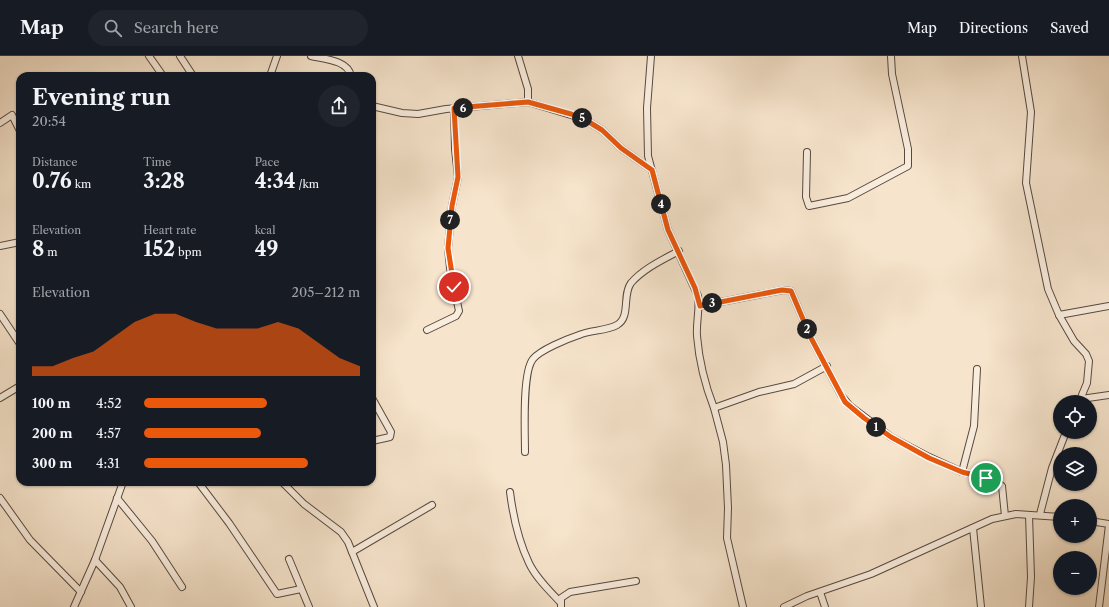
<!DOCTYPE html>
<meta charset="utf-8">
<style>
:root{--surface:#171b24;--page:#20242c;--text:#f1f3f6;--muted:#9ea1a6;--line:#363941;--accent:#ea580c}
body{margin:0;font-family:"Libre Caslon Text",serif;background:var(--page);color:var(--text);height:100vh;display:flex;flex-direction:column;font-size:15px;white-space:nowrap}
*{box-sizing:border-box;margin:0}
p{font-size:13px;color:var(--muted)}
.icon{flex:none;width:22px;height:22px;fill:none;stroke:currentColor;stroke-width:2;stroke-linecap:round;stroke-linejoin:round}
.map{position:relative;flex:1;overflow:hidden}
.details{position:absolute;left:16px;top:16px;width:360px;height:414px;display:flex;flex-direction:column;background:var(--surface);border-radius:12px;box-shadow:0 1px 3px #0004}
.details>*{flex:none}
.buttons{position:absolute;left:1053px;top:339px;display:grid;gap:8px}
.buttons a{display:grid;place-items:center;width:44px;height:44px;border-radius:50%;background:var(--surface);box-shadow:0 1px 3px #0004;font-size:20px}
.pin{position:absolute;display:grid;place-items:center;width:34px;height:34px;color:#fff;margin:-17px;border:2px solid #fff;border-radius:50%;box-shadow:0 1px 4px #0007}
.km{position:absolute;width:20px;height:20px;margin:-10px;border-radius:50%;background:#222;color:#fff;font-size:11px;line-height:20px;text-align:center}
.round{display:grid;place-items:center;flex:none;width:42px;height:42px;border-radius:21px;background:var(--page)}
.head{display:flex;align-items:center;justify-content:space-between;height:68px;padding:0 16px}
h1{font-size:22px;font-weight:700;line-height:30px}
.metrics{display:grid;grid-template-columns:repeat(3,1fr);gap:6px;height:68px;padding:4px 16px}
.metrics div{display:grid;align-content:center}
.metrics b{font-size:20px;font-weight:700}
.metrics small{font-size:11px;font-weight:400}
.metrics p{font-size:11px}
.chart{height:112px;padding:8px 16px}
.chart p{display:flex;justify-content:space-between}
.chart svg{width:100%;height:72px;margin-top:4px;fill:var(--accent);opacity:.7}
ul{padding:0 16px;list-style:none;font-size:13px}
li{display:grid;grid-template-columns:64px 48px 1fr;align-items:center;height:30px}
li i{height:10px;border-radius:5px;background:var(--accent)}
header{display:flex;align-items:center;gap:24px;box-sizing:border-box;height:56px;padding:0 20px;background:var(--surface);border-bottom:1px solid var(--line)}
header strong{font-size:19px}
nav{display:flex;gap:22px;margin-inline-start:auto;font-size:14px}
.search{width:280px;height:36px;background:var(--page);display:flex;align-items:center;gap:10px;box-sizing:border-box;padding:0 14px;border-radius:22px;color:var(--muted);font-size:15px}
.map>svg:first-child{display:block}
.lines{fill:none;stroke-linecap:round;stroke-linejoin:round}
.street-casing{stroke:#58493f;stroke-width:8}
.street{stroke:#f9edde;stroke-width:6}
.route-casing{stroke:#fff;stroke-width:8}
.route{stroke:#ea580c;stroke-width:5}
</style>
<header>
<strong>Map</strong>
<div class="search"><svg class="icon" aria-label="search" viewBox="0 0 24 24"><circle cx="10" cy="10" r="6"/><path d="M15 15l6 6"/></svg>Search here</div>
<nav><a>Map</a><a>Directions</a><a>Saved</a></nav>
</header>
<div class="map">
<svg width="1109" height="551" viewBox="0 0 1109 551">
<rect width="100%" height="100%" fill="#f6e4cc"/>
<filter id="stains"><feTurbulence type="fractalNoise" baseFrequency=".005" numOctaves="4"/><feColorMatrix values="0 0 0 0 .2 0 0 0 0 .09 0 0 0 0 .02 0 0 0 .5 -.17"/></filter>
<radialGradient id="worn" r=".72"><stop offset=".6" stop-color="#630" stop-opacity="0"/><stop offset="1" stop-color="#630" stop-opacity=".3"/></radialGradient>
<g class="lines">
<g class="street-casing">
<g id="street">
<path d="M 149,0 L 163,20"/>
<path d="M 180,0 L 193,20"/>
<path d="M 311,0 C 324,3 348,4 351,20"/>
<path d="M 518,0 L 528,33 L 528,46"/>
<path d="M 651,0 L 647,52 L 648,100 L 668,174 L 698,240 C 700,253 696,266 697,280 C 699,304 705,329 714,352 L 759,336 L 794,328 L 827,310"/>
<path d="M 1022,0 L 1031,56 L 1026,127 L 1048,233 L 1059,259 L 1074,285 L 1086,298 L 1089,305 L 1087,327 L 1079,346"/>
<path d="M 270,20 L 277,0"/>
<path d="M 372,50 L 402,57 L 418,58 L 446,53 L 528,46 L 584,63 L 602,74 L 621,92 L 652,114"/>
<path d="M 0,67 L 12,59 L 20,75"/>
<path d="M 807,96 L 806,141 L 809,150 L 848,142 L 908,110 L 908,93 L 892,18 L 891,0"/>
<path d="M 0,190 L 20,186"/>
<path d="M 700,250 L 783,234 L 791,235 L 811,282 L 841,339 L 850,350 L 891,381 L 929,401 L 962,416 L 996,425 L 1002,430 L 1005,460"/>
<path d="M 0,258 L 20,288"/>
<path d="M 1059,259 L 1109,250"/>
<path d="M 427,274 L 456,260 L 459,255 L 450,212 L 448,192 L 452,150 L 458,121 L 455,93 L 454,52"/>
<path d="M 0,342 L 20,330"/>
<path d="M 372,342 L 391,376 L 390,381 L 372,385"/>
<path d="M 1081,343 L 1109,339"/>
<path d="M 714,352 L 723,386 L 726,409 L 728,452 L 727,482 L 743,551"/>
<path d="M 525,396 C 525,377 522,316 533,303 C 540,294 567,283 579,279 C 590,274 606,275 617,269 C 631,261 622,239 631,227 C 643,213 662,204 679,195"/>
<path d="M 962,416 L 974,370 L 977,313"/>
<path d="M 198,426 L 229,467 L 277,538 L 301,533"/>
<path d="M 282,426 L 304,448 L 341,476 L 348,486 L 374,551"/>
<path d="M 510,436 C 513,460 519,486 529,507 C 536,522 549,534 560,546"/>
<path d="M 0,442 L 30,484 L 81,536"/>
<path d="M 117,442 L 152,485 L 182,531"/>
<path d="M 1040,458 L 1052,412 L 1066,376"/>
<path d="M 1029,459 L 1031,521 L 1029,551"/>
<path d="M 1090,465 L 1109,468"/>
<path d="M 973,472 L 981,551"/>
<path d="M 352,496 L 432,449"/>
<path d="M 289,503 L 309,551"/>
<path d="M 95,504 L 120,531 L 131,551"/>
<path d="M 820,536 L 825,551"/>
<path d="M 74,551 L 95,504 L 123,426"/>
<path d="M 561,551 L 561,542 L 570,536 L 636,525"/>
<path d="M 784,551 L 807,540 L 871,518 L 992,463 L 1016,458 L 1060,461"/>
<path d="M 1099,551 L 1109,469"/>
</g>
</g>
<use href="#street" class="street"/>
</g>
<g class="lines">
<g class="route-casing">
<path id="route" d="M 454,231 L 448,192 L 452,150 L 458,121 L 454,52 L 528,46 L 571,58 L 584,63 L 602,74 L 621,92 L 652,114 L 668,174 L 695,232 L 700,250 L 782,234 L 791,235 L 811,282 L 845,346 L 864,362 L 891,381 L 929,402 L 962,416 L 986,422"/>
</g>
<use href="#route" class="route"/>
</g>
<rect width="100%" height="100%" filter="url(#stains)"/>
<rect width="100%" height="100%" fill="url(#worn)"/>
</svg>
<div class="buttons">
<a><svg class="icon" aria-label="locate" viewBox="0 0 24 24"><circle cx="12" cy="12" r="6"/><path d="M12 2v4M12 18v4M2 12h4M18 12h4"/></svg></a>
<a><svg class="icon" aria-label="layers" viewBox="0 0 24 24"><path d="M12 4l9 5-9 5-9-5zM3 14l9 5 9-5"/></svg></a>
<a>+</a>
<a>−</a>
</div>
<div class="pin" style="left:986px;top:422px;background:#1e9e55"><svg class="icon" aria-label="arrive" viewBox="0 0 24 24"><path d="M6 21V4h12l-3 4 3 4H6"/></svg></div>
<div class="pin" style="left:454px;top:231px;background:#d93025"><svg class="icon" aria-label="check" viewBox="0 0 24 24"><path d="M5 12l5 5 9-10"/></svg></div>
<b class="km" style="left:876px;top:371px">1</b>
<b class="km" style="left:807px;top:273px">2</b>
<b class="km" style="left:712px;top:247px">3</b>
<b class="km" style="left:661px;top:148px">4</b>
<b class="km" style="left:582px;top:62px">5</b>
<b class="km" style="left:463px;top:52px">6</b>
<b class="km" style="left:450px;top:164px">7</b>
<section class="details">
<div class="head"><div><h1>Evening run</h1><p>20:54</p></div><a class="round"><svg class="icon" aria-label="share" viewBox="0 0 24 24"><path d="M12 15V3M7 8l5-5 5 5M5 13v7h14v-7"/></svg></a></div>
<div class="metrics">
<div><p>Distance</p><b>0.76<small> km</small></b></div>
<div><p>Time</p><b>3:28</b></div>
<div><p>Pace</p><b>4:34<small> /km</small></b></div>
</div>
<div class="metrics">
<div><p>Elevation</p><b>8<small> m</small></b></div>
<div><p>Heart rate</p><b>152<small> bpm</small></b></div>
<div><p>kcal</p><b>49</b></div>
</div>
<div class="chart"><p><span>Elevation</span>205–212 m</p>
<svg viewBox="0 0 160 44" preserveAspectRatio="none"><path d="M0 44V38L10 38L20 33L30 29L40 20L50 11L60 6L70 6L80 11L90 15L100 15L110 15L120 11L130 15L140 24L150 33L160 38V44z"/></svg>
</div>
<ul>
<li><b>100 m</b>4:52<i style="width:57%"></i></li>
<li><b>200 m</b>4:57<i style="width:54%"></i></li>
<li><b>300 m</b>4:31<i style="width:76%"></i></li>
</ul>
</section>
</div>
